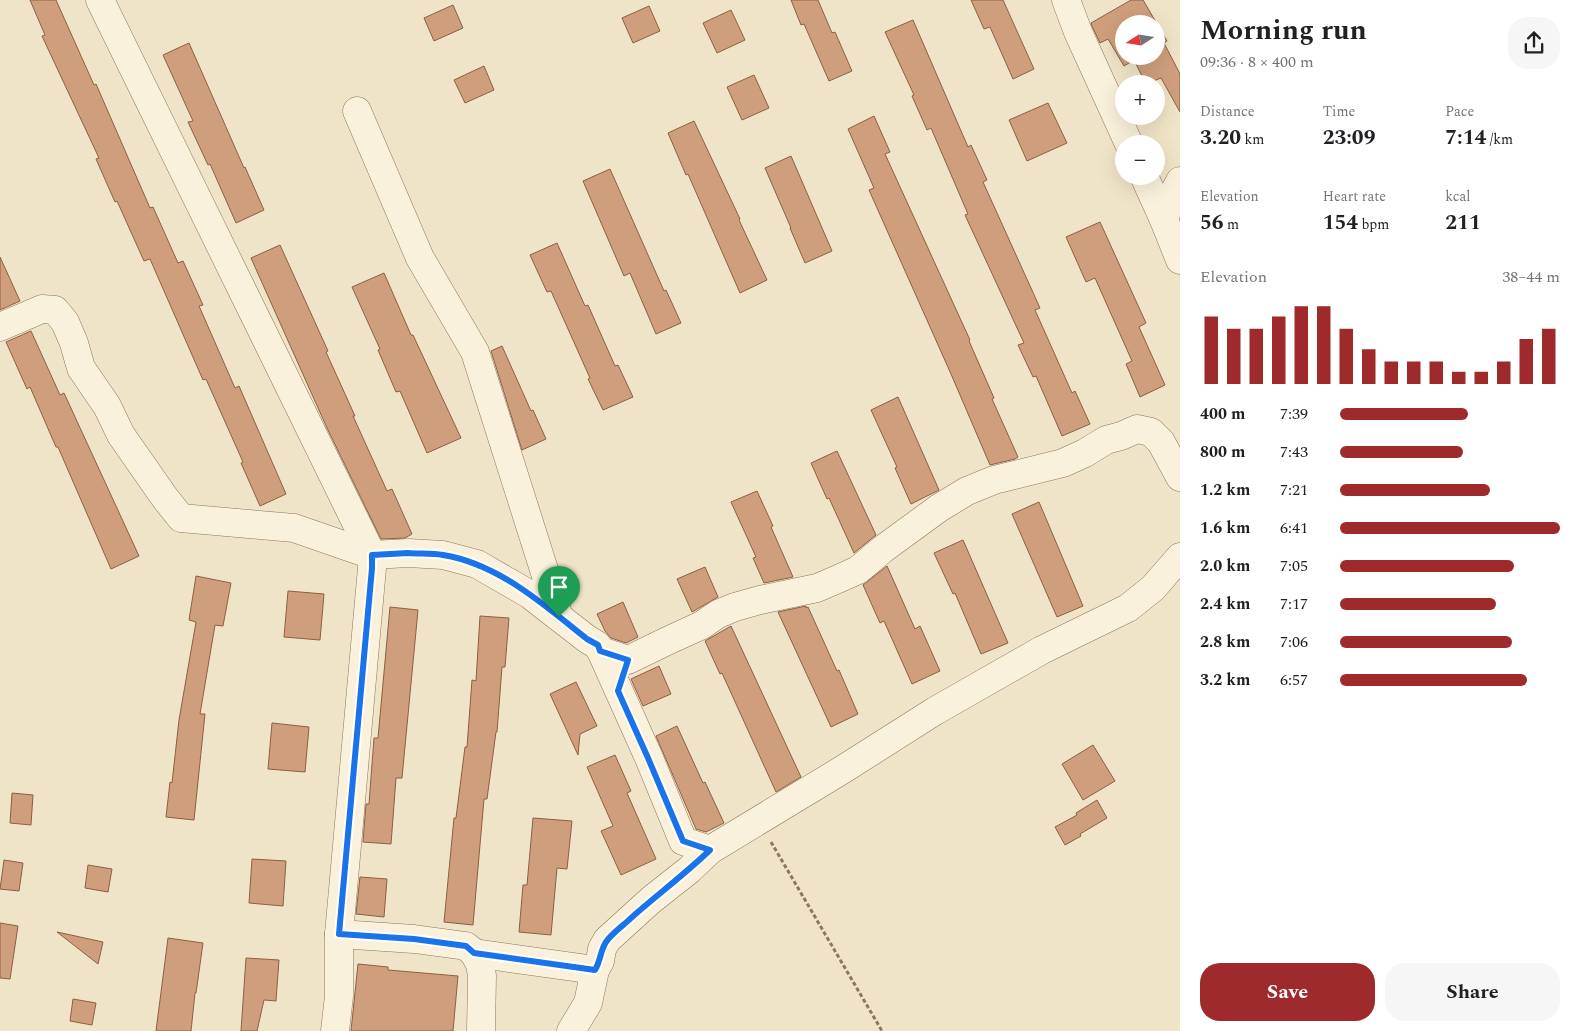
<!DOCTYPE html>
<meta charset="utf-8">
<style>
:root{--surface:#fff;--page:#f6f6f6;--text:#202124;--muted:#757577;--accent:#9e2a2b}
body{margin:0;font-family:Spectral,serif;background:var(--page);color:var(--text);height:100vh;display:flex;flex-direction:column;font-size:19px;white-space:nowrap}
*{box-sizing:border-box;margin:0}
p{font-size:16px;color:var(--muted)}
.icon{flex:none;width:28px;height:28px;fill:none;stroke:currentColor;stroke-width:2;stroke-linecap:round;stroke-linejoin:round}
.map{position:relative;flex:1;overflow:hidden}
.sheet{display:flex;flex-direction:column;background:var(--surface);width:400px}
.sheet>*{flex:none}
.needle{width:32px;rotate:258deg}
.buttons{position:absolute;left:1115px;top:15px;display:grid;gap:10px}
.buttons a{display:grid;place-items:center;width:50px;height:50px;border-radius:50%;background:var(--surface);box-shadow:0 5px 20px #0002;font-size:25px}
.pin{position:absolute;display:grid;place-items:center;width:42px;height:42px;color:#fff;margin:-51px -21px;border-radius:50% 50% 50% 0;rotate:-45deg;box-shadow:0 0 5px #0007}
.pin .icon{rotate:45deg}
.round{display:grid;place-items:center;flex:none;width:52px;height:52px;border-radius:20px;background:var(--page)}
.head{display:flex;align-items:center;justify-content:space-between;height:85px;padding:0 20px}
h1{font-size:28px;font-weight:700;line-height:38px}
.metrics{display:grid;grid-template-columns:repeat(3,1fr);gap:8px;height:85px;padding:5px 20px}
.metrics div{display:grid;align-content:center}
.metrics b{font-size:21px;font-weight:700}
.metrics small{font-size:14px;font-weight:400}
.metrics p{font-size:14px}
.chart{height:140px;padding:10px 20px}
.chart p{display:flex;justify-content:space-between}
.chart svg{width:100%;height:90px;margin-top:5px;stroke:var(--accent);stroke-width:6}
.action{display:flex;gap:10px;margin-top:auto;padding:10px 20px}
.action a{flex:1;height:58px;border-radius:20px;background:var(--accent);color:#fff;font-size:20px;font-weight:700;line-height:58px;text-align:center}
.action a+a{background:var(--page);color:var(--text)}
ul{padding:0 20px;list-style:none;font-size:16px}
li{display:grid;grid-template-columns:80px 60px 1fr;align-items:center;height:38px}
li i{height:12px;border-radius:6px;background:var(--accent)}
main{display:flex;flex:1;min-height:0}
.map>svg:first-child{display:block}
.building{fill:#cf9f7d;stroke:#8d5f41;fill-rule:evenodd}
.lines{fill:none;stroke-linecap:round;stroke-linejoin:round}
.minor-casing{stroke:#8d765c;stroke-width:29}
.path{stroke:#8d765c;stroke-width:3;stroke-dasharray:4 2.5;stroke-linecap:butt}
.minor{stroke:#faf1dc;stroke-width:28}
.route-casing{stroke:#fff;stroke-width:10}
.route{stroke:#1a73e8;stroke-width:6}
</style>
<main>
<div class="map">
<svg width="1180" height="1031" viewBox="0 0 1180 1031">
<rect width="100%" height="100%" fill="#f0e4c8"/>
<g class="building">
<path d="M 30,0 L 56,0 L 94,85 L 96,84 L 150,208 L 153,207 L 178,263 L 183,261 L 203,305 L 199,306 L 235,388 L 239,386 L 286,494 L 260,506 L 241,463 L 243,462 L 206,379 L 203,380 L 150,259 L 144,261 L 117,201 L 115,202 L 96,159 L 99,158 L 42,36 L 45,35 Z"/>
<path d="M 791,0 L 818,0 L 832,33 L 835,32 L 852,71 L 829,81 L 804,24 L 801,25 Z"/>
<path d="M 971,0 L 1003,0 L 1034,69 L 1013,79 L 990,27 L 984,29 Z"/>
<path d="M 1131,0 L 1143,0 L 1167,41 L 1164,43 L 1180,74 L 1180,112 L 1161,78 L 1146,84 L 1134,60 L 1124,66 L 1108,39 L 1100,43 L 1092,26 L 1091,23 ZM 1124,24 L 1156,24 L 1156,56 L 1124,56 Z"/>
<path d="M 453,5 L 463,28 L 434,41 L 424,18 Z"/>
<path d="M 649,6 L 660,31 L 633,43 L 622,18 Z"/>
<path d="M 731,10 L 745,40 L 717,53 L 703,23 Z"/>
<path d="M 913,20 L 968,147 L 971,145 L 987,180 L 983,182 L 1040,308 L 1035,310 L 1072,393 L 1075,391 L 1090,424 L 1062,436 L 1036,376 L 1033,377 L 1018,345 L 1024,343 L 965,215 L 968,214 L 931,128 L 927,130 L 912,96 L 914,95 L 885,32 Z"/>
<path d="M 189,43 L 244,168 L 245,167 L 264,210 L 236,223 L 210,164 L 208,165 L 188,122 L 193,121 L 163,55 Z"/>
<path d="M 484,66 L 494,90 L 465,103 L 454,80 Z"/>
<path d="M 754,75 L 769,108 L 742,120 L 727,87 Z"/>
<path d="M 1048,103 L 1067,143 L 1027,161 L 1009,120 Z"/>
<path d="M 874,116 L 890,152 L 885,154 L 970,340 L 969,341 L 994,398 L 992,399 L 1018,457 L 1015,459 L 990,465 L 951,374 L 869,190 L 874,188 L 848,129 Z"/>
<path d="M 694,121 L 740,219 L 739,220 L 767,280 L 740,293 L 688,174 L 686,175 L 668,133 Z"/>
<path d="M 791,156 L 832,251 L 805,263 L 790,228 L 791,228 L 765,168 Z"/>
<path d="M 610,169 L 664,291 L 666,290 L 681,323 L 656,334 L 630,273 L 624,276 L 583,181 Z"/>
<path d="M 1100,222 L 1146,323 L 1139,327 L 1165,385 L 1140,397 L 1126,364 L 1132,361 L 1095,278 L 1086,282 L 1066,237 Z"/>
<path d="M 557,243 L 585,306 L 588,305 L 615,366 L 618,365 L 633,397 L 603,410 L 588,379 L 590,378 L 551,291 L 547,292 L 530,255 Z"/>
<path d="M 280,245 L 328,351 L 326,352 L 355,416 L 353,416 L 387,491 L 392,489 L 412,534 L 405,538 L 381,539 L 327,428 L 251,258 Z"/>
<path d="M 0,257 L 20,301 L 0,310 Z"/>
<path d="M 384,273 L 411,335 L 413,335 L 461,438 L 427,453 L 400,391 L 396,392 L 378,350 L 380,349 L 352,287 Z"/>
<path d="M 31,331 L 60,395 L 64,393 L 139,556 L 111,569 L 58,447 L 56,447 L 30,387 L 27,389 L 6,342 Z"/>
<path d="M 502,346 L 531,411 L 533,410 L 546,439 L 522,450 L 491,351 Z"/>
<path d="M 898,397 L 939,490 L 911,504 L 895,468 L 897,467 L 871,410 Z"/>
<path d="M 837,451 L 876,535 L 854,553 L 829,498 L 827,499 L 811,463 Z"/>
<path d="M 757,491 L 773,526 L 771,527 L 793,577 L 764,583 L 753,558 L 756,557 L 731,502 Z"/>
<path d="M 1039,502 L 1083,606 L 1057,617 L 1012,514 Z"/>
<path d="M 963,540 L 1008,643 L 981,654 L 955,593 L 953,594 L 934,553 Z"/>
<path d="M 887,566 L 915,629 L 920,626 L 940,671 L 912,684 L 884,621 L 880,623 L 863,585 Z"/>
<path d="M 705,567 L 718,597 L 692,612 L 677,579 Z"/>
<path d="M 196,576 L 231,583 L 223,626 L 215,625 L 200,714 L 205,714 L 194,820 L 166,817 L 170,782 L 172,783 L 179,720 L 196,622 L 189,620 Z"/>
<path d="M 288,591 L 324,594 L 320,640 L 284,637 Z"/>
<path d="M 623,602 L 638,637 L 626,643 L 611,638 L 605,631 L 597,614 Z"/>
<path d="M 806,606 L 806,608 L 808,607 L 837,671 L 839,670 L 858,714 L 831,727 L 778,612 Z"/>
<path d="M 390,607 L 418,610 L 402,778 L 396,778 L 391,844 L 363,842 L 366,804 L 369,804 L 374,738 L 378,738 Z"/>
<path d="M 480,616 L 509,618 L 505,667 L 502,667 L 497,732 L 496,732 L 487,799 L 484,799 L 473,925 L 444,922 L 454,818 L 456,818 L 465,747 L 467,747 L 472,680 L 476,681 Z"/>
<path d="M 731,626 L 801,777 L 776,792 L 722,673 L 720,674 L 705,641 Z"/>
<path d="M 659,666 L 671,694 L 643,706 L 631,679 Z"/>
<path d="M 576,682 L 597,726 L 580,734 L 578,755 L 550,694 Z"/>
<path d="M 272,723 L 309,727 L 305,772 L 268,769 Z"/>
<path d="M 677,726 L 703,783 L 705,782 L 724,823 L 706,832 L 696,829 L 656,736 Z"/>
<path d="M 1093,745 L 1115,781 L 1083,800 L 1062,764 Z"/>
<path d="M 615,755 L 631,791 L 627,793 L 656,859 L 621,875 L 601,831 L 613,826 L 587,767 Z"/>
<path d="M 12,793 L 33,795 L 31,825 L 10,823 Z"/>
<path d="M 1097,800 L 1107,818 L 1080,834 L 1081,836 L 1065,845 L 1055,827 L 1077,815 L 1076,813 Z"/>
<path d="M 533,818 L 572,821 L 567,869 L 557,868 L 551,935 L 519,932 L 523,885 L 527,885 Z"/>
<path d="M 252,859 L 286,861 L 283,906 L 249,903 Z"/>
<path d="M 4,860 L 23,863 L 19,891 L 0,889 Z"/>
<path d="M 88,865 L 112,869 L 108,892 L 85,888 Z"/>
<path d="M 360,877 L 387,879 L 384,917 L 356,914 Z"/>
<path d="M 0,923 L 18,926 L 10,979 L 0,978 Z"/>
<path d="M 57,932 L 103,942 L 98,964 Z"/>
<path d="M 168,938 L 203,943 L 196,993 L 195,993 L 191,1031 L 156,1031 Z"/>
<path d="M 246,958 L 279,960 L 276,1001 L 264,1000 L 257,1031 L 241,1031 Z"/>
<path d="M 358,964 L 388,967 L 388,970 L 458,976 L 453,1031 L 351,1031 Z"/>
<path d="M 73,999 L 96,1003 L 92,1025 L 70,1021 Z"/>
</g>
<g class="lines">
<g class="minor-casing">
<g id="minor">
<path d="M 100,0 L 372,555 L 372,568 L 339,934 L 339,996 L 335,1031"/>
<path d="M 1066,0 L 1078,32 L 1129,144"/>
<path d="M 357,111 L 420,258 L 475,352 L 559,617"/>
<path d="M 1144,176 L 1164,220"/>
<path d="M 1180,181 L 1172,196 L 1164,220 L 1180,260"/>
<path d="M 0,327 L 42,309 L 55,310 L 65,322 L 74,343 L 81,368 L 107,406 L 121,435 L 165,498 L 181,518 L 294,528 L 372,555 L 408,553 L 443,555 L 477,564 L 529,594 L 587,639 L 597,645 L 601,651 L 628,660 L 665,642 L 702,625 L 718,614 L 735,607 L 760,600 L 817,588 L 838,579 L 858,570 L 883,549 L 939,508 L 967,491 L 994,480 L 1063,463 L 1085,453 L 1106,440 L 1121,436 L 1137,429 L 1151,432 L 1161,442 L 1180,477"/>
<path d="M 601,651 L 649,758 L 683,841 L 710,850 L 842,770 L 935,711 L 1042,650 L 1128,608 L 1153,588 L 1180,557"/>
<path d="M 339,934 L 414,939 L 466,946 L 474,953 L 480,964 L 482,976 L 481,1031"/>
<path d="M 474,953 L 595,970"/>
<path d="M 571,1031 L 588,1003 L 595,970 L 600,961 L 602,949 L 607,940 L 651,900 L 689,870 L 710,850"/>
</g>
</g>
<path class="path" d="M 771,842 L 882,1031"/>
<use href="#minor" class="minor"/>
</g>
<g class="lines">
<g class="route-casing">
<path id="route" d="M 408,553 C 420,554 432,553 443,555 C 499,564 544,605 587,639 L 598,645 L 600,651 L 628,660 L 618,691 L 648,758 L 683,841 L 710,850 C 685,874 657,895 631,918 C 624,925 612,933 606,942 C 600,951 601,960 595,970 L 474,953 L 466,946 L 414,939 L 339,934 L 372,568 L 372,555 Z"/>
</g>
<use href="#route" class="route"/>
</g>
</svg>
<div class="buttons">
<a><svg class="needle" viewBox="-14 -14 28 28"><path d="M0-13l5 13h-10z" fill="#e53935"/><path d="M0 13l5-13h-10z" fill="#757577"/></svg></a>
<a>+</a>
<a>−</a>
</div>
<div class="pin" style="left:559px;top:617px;background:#1e9e55"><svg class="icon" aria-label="arrive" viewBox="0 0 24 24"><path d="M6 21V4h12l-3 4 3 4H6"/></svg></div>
</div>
<section class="sheet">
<div class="head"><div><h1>Morning run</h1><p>09:36 · 8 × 400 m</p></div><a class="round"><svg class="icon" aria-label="share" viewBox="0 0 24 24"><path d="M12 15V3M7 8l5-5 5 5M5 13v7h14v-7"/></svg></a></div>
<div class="metrics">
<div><p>Distance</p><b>3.20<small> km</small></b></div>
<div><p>Time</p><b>23:09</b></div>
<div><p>Pace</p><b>7:14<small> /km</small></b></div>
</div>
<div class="metrics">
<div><p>Elevation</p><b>56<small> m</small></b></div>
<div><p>Heart rate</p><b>154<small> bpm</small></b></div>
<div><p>kcal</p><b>211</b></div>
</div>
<div class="chart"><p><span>Elevation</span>38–44 m</p>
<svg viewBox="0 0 160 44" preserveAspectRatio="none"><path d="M5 44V11M15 44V17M25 44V17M35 44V11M45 44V6M55 44V6M65 44V17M75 44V27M85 44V33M95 44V33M105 44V33M115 44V38M125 44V38M135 44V33M145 44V22M155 44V17"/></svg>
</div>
<ul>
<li><b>400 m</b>7:39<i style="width:58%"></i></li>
<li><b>800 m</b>7:43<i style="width:56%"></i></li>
<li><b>1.2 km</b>7:21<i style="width:68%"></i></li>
<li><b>1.6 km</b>6:41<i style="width:100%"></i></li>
<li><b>2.0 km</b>7:05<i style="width:79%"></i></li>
<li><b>2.4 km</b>7:17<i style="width:71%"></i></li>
<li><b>2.8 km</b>7:06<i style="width:78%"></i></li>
<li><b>3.2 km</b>6:57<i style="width:85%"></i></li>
</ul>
<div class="action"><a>Save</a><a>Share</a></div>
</section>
</main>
